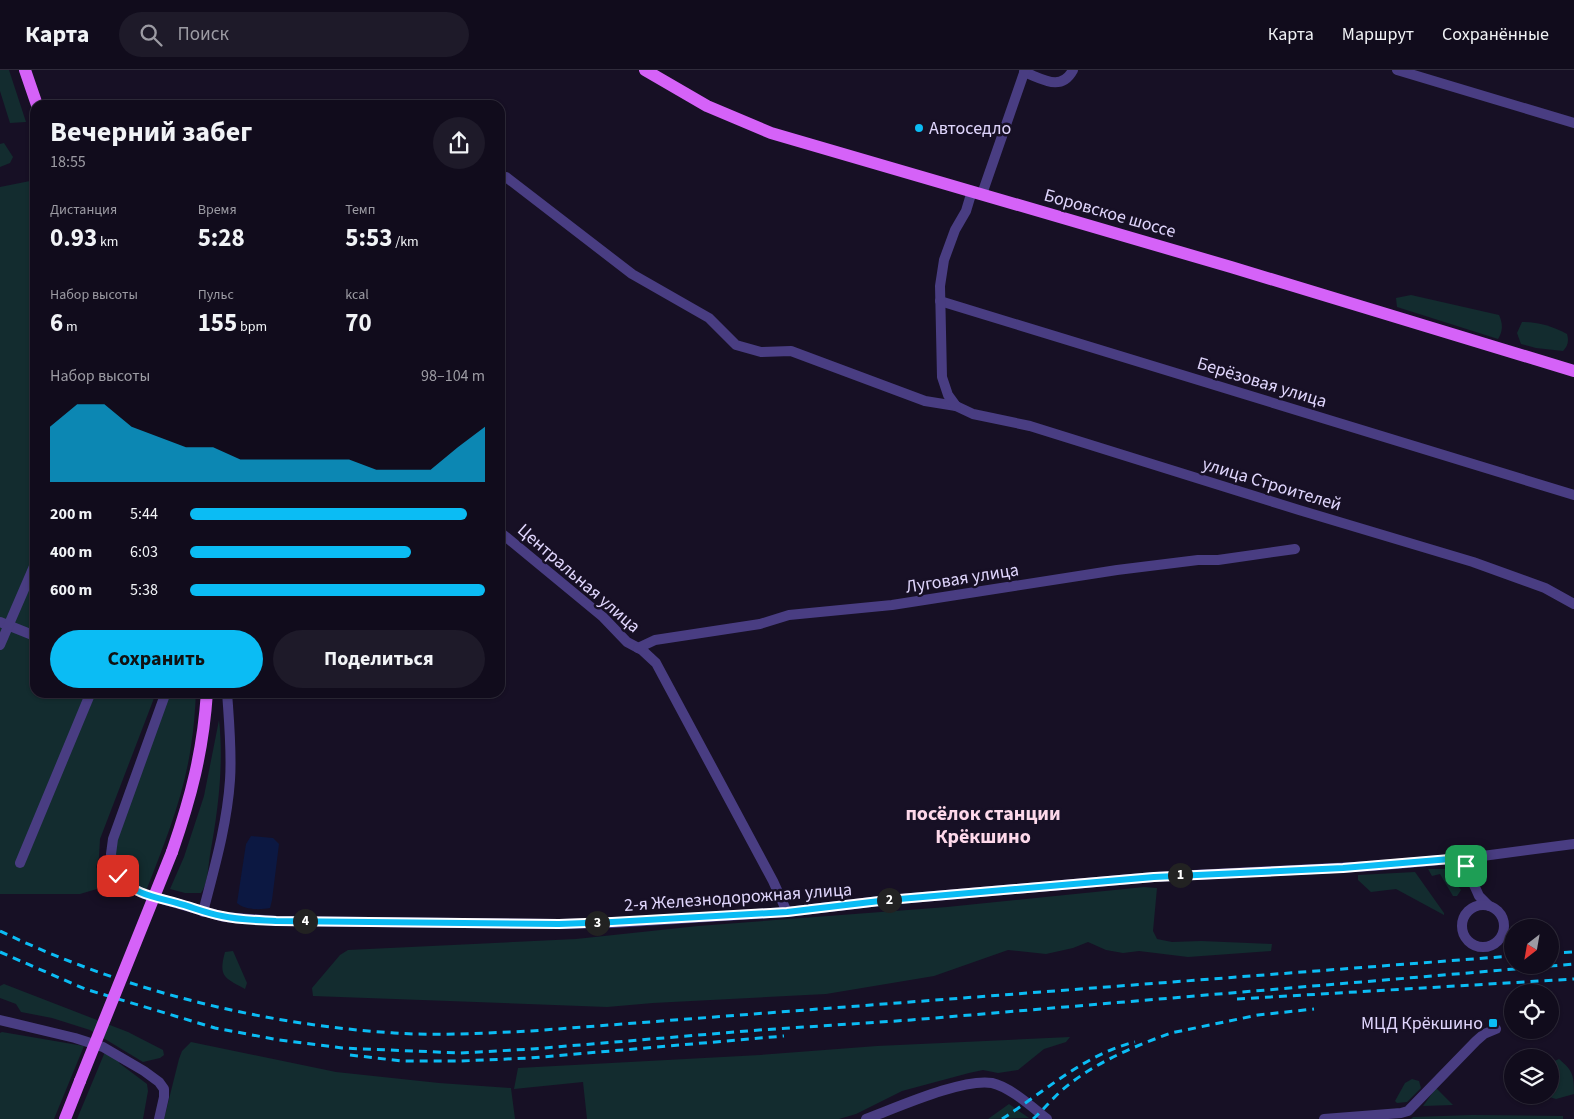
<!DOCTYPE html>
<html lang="ru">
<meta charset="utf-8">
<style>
:root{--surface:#110c1c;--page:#1e1a29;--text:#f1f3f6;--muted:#9c9ba3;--line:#302c3b;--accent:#0bbcf4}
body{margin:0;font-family:"Source Sans 3",sans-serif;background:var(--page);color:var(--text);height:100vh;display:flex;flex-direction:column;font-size:19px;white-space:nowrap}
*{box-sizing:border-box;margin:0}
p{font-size:16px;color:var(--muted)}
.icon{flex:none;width:28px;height:28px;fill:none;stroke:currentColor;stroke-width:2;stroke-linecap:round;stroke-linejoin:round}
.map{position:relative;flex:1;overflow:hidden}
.sheet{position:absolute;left:30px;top:30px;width:475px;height:598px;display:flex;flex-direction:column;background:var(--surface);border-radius:15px;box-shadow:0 1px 4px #0004,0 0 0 1px var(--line)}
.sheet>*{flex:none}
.needle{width:32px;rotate:211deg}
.tools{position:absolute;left:1504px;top:849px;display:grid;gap:10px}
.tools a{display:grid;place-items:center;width:55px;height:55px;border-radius:50%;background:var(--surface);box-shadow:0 1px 4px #0004,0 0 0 1px var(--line);font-size:25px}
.pin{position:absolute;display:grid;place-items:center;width:42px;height:42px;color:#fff;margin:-21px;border-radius:10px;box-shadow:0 2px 8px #0006}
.km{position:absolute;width:25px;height:25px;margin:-12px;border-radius:50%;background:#222;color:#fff;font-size:14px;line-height:25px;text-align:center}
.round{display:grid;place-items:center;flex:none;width:52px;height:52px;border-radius:26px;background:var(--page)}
.headline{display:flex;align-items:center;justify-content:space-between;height:85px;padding:0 20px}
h1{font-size:28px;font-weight:700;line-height:38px}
.metrics{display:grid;grid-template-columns:repeat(3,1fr);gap:8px;height:85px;padding:5px 20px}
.metrics div{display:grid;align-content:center}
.metrics b{font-size:25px;font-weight:700}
.metrics small{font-size:14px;font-weight:400}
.metrics p{font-size:14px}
.chart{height:140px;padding:10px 20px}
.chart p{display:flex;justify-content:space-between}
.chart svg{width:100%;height:90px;margin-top:5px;fill:var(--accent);opacity:.7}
.cta{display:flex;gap:10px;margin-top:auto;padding:10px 20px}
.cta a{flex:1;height:58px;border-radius:30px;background:var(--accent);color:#111;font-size:20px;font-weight:700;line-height:58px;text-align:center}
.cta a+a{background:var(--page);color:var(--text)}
ul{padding:0 20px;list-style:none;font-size:16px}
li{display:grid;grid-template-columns:80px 60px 1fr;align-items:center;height:38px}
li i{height:12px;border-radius:6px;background:var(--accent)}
header{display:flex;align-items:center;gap:30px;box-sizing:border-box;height:70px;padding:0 25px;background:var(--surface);border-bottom:1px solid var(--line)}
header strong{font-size:24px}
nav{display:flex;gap:28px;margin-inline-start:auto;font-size:18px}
.search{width:350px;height:45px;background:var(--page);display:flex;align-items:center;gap:12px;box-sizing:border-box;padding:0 18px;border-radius:28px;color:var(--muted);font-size:19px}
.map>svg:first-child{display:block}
.green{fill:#132c2f}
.water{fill:#0c1842}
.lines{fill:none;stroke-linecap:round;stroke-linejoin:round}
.minor{stroke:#493d82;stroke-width:10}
.major{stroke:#d562f8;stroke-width:12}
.rail{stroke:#0bbcf4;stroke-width:3;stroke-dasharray:8 6;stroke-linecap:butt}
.major-bridge{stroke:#d562f8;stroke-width:12}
.route-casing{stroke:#fff;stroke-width:10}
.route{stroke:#0bbcf4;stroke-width:6}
.poi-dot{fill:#0bbcf4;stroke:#171025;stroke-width:2}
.labels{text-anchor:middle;stroke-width:5;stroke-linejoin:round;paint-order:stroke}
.poi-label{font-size:18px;fill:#e0d6fd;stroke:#171025;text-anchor:start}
.street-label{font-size:18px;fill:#e0d6fd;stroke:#171025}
.quarter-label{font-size:20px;font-weight:bold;fill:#fdd8ea;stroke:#171025}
</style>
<header>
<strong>Карта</strong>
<div class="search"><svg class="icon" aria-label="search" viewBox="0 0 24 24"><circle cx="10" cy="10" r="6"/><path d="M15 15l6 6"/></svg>Поиск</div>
<nav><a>Карта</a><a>Маршрут</a><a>Сохранённые</a></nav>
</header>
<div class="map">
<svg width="1574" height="1049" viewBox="0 0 1574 1049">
<rect width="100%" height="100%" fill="#171025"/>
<g class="green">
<path d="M 0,0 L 9,0 L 26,52 L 10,53 L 0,21 Z"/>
<path d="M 4,73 L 13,87 L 10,93 L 0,97 L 0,74 Z"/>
<path d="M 35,110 L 35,622 L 156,623 L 100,769 L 99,787 L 96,797 L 107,816 L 80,824 L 0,824 L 0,117 Z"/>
<path d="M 1411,225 L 1499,245 C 1503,254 1503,261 1498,269 L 1397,237 L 1396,228 Z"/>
<path d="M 1522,252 C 1539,252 1552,256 1567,264 C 1569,271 1568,276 1563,281 L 1536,278 L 1521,274 L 1517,263 Z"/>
<path d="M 168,623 L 196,623 C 195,640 194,658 191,676 C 184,726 164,775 146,821 L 136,817 L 119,804 L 114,790 L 117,763 Z"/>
<path d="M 219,650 C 224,695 218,741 210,785 C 208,797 208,813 201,823 L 185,823 L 170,819 L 184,787 L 204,726 Z"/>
<path d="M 1428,799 L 1450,799 L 1453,809 L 1461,820 L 1457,826 L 1453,826 L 1440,804 L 1432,806 Z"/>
<path d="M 1415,802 L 1444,843 L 1444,845 L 1396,819 L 1371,822 L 1358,810 L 1358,805 Z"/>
<path d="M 1144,817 L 1157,818 L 1153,861 L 1157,869 L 1172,872 L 1201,871 L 1272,874 L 1271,881 L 1188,887 L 1139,881 L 1123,883 L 1106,880 L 1088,872 L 1073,878 L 1046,884 L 1008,880 L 934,906 L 826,924 L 653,933 L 607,937 L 313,926 L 312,918 L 340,885 L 348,880 L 576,869 L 698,856 L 947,837 Z"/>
<path d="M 233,881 L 247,913 L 245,919 C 225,908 218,907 225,882 Z"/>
<path d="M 4,914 L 128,962 L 163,980 L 164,985 L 160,988 L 143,992 L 90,960 L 52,948 L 21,942 L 16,934 L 0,928 L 0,916 Z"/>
<path d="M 2,962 L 84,976 L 54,1049 L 0,1049 L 0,963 Z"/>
<path d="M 1070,967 L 1066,972 L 1044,979 L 1018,1000 L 998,1003 L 983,1000 L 969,1003 L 902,1021 L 856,1044 L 839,1049 L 587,1049 L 583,1012 L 514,1019 L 518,998 L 760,985 L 877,976 Z"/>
<path d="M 191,972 L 336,1002 L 439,1013 L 511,1018 L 515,1049 L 164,1049 L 179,989 L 182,981 Z"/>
<path d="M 107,977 L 123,986 L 119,993 L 147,1014 L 148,1021 L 143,1049 L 77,1049 Z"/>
<path d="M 1559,989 C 1573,1001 1574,1005 1574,1024 L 1556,1029 L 1543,1025 L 1550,1025 L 1550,993 Z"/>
<path d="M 1412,1009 L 1419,1011 L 1421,1018 L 1407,1032 L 1397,1033 L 1395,1031 L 1405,1013 Z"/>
<path d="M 1436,1018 L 1453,1035 L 1423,1036 Z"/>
<path d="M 1009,1034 L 1029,1048 L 988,1049 Z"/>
<path d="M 1472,1045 L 1563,1046 L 1563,1049 L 1411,1049 L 1413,1047 Z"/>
</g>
<path class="water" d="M 251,766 L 273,768 L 279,774 L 272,830 L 270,838 C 260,840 245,840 237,833 L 246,774 Z"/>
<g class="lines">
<g class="minor">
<path d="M 1397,0 L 1574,53"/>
<path d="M 1024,2 C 1043,9 1061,22 1073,0"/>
<path d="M 506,107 L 632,204 L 709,248 L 736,275 L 761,282 L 791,281 L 925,331 L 956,336 L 973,344 L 1030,356 L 1299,440 L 1473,492 L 1545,518 L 1574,534"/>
<path d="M 982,124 L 1025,0"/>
<path d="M 940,231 L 1574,425"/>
<path d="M 956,336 L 948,325 L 942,307 L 940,216 L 944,190 L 955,160 L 966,141 L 972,121"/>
<path d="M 500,462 L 603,547 L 627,572 L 642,580 L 656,593 L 773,811 L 787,842"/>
<path d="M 0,552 L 35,566"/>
<path d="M 0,575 L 35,494"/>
<path d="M 638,578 L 655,570 L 760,554 L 789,545 L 892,535 L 1117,500 L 1198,490 L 1218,490 L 1295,479"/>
<path d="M 166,622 L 113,769 L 111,784 L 113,796 L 118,806 L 126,815 L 144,824 L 224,847 L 277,851 L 559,854 L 612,853 L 787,842 L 888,830 L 1154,807 L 1373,796 L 1475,787 L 1574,774"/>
<path d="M 1462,788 L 1479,826 L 1489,836"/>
<path d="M 20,793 L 91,622"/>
<circle cx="1483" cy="856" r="21"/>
<path d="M 203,842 C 214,799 227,755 230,710 C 232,682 229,651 227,622"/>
<path d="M 0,950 L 75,968 L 103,977 L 144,1001 L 159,1012 L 164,1019 L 164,1027 L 159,1049"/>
<path d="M 866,1049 C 896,1038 962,1008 992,1013 C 1010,1017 1032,1037 1047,1049"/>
<path d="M 1324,1049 L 1401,1043 L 1408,1041 L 1476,971 L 1484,964 L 1496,959"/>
</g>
<g class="major">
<path d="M 25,0 L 37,35"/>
<path d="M 645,0 L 707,36 L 771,63 L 1231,197 L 1574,301"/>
<path d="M 172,782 C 191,727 203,682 207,622"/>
<path d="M 65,1049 L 80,1011"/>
</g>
<g class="rail">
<path d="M 0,861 C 123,920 258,954 394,963 C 440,966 486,963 531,961 L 1512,886"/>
<path d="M 0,882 L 85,919 L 215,958 L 279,970 L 342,978 L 460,983 L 532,979 L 759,960 L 911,950 L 1574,894"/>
<path d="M 1550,883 L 1574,882"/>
<path d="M 1237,929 L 1574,909"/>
<path d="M 350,985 L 402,991 L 461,991 L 530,988 L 784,966"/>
<path d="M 1002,1049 C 1044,1022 1085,984 1135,972"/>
<path d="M 1033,1049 C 1043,1040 1051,1030 1061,1021 C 1092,994 1132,977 1171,963 L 1258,945 L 1314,939"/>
</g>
<path class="major-bridge" d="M 80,1011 L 172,782"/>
</g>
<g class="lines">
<g class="route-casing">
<path id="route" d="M 118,806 C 133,824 155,827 177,833 C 192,837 206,843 222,846 C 240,850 258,850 276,851 L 559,854 L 612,852 L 787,842 L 888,830 L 1154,807 L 1343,798 L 1462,788 L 1466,796"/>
</g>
<use href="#route" class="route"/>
</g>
<g class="poi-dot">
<circle cx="919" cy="58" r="5"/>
<rect x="1488" y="948" width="10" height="10" rx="2.5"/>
</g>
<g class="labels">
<g class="poi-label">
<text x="929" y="64">Автоседло</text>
<text x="1483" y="959" text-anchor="end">МЦД Крёкшино</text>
</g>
<g class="street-label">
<text transform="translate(1110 143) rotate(16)" y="6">Боровское шоссе</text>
<text transform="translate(1262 312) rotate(17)" y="6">Берёзовая улица</text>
<text transform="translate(1272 414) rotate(17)" y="6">улица Строителей</text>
<text transform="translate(579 508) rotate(41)" y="6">Центральная улица</text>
<text transform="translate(962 508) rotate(-9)" y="6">Луговая улица</text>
<text transform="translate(738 827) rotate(-4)" y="6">2-я Железнодорожная улица</text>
</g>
<g class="quarter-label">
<text x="983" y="750">посёлок станции<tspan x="983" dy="23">Крёкшино</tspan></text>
</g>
</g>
</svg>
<div class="tools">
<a><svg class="needle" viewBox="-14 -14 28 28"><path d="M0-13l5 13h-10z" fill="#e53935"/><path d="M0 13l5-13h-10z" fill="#9c9ba3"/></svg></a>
<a><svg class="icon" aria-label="locate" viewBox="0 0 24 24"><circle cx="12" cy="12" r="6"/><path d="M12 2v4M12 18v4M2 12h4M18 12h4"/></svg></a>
<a><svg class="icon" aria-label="layers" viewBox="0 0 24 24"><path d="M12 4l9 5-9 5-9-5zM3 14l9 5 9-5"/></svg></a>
</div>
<div class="pin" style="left:1466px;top:796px;background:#1e9e55"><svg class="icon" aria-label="arrive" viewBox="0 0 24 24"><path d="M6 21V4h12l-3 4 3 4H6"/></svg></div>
<div class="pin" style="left:118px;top:806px;background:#d93025"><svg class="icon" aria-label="check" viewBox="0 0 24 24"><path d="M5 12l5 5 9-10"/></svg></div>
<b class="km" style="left:1180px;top:805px">1</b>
<b class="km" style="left:889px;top:830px">2</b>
<b class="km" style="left:597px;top:853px">3</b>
<b class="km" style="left:305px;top:851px">4</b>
<section class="sheet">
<div class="headline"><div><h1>Вечерний забег</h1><p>18:55</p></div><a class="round"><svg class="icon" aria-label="share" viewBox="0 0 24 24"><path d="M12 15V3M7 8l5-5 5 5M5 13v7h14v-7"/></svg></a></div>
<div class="metrics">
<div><p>Дистанция</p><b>0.93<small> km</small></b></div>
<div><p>Время</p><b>5:28</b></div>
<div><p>Темп</p><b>5:53<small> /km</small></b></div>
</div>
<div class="metrics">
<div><p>Набор высоты</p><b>6<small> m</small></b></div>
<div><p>Пульс</p><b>155<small> bpm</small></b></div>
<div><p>kcal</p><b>70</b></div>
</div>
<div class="chart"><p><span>Набор высоты</span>98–104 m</p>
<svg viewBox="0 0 160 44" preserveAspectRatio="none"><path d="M0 44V17L10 6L20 6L30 17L40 22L50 27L60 27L70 33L80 33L90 33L100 33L110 33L120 38L130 38L140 38L150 27L160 17V44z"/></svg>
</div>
<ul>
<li><b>200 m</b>5:44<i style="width:94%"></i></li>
<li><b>400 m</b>6:03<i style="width:75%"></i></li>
<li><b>600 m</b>5:38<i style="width:100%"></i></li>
</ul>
<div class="cta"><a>Сохранить</a><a>Поделиться</a></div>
</section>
</div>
